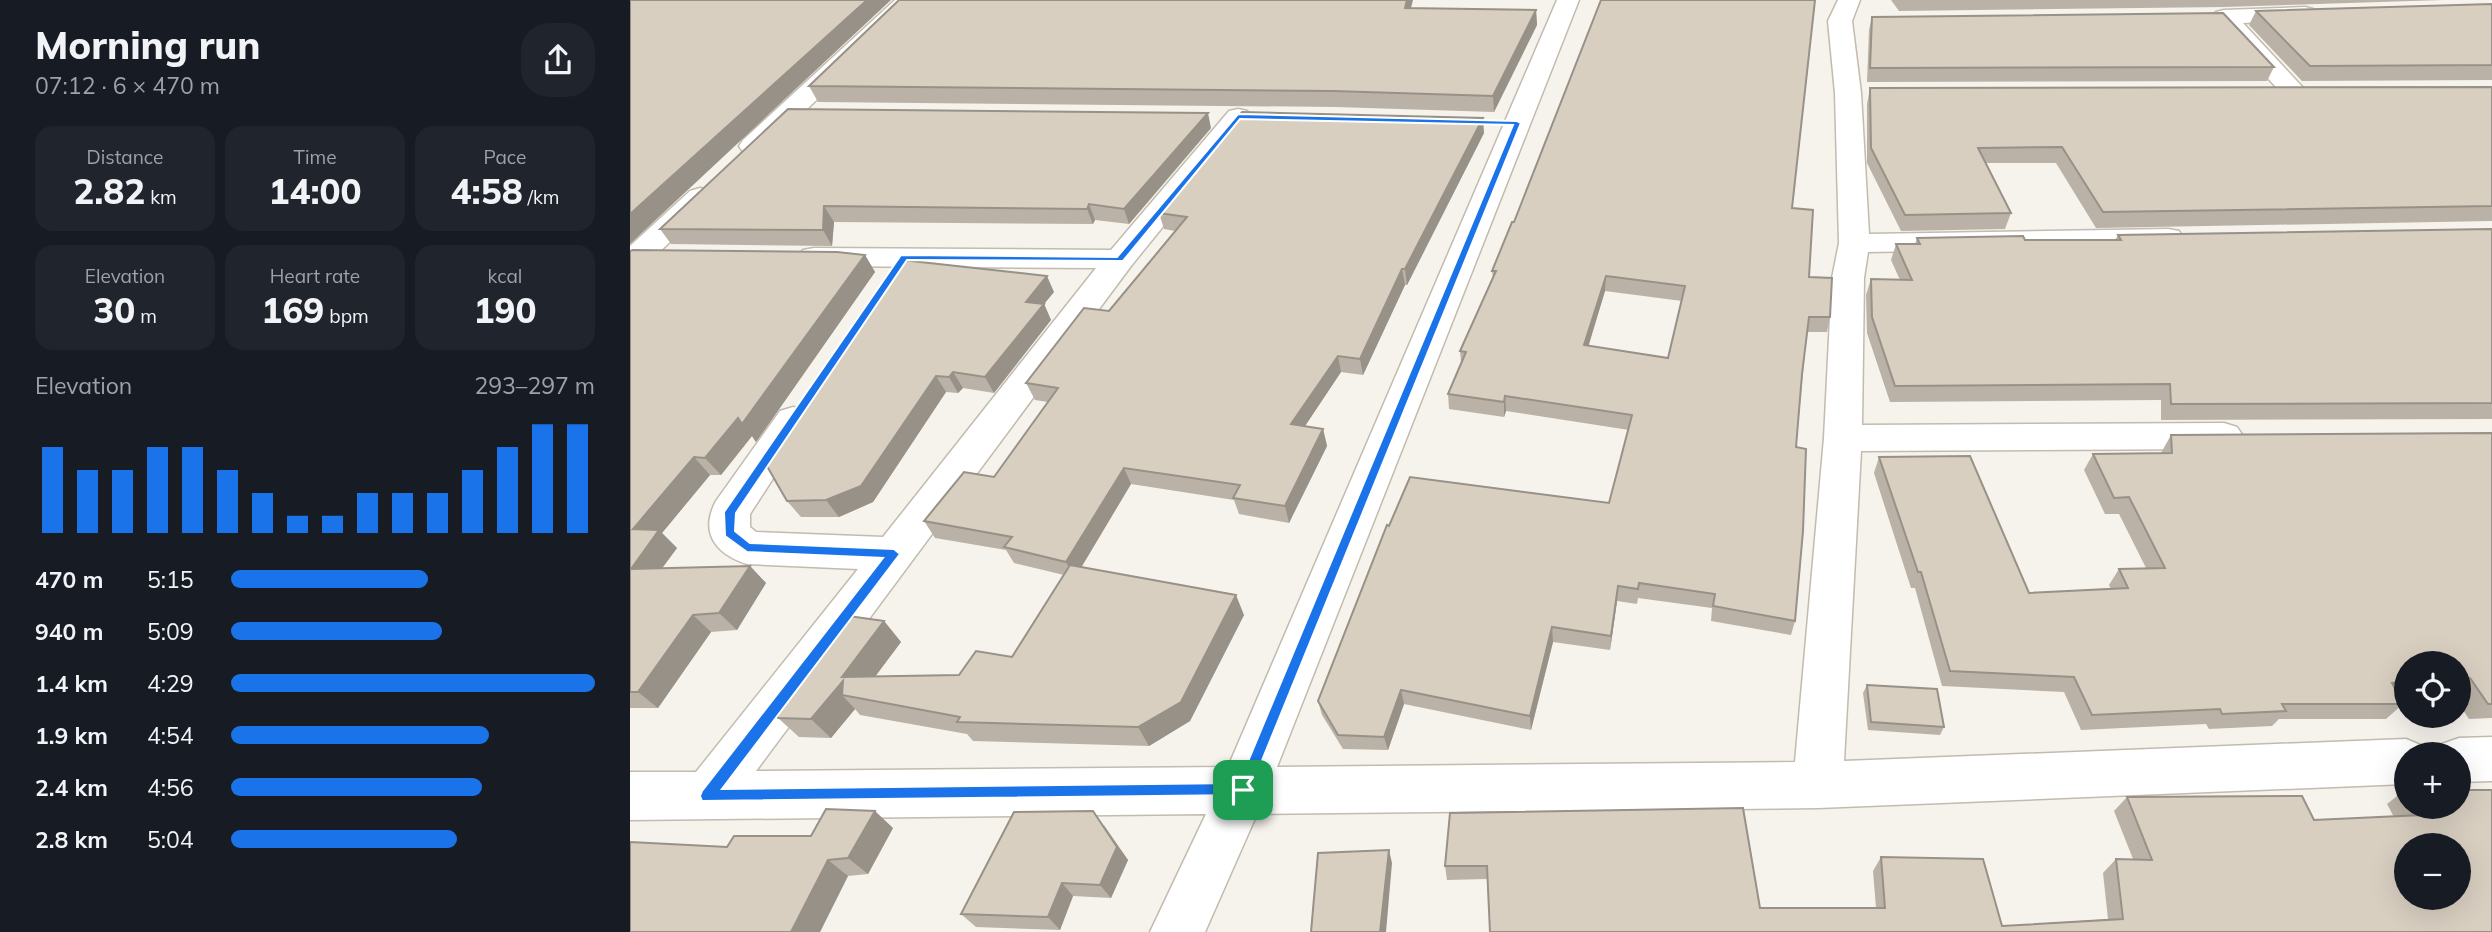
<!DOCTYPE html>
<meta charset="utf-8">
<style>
:root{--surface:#171b24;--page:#20242c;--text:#f1f3f6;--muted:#9ea1a6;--accent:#1a73e8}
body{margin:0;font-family:Mulish,sans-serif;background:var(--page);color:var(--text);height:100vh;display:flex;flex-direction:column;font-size:26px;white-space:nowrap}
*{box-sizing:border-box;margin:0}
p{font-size:23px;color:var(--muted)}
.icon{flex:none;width:38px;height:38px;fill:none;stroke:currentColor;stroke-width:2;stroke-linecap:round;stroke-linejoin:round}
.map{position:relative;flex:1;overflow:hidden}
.details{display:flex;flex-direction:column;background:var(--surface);width:630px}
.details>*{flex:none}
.controls{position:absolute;left:1764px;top:651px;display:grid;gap:14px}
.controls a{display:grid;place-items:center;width:77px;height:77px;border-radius:50%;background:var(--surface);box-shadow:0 7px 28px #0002;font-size:35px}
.pin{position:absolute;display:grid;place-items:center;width:60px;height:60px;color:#fff;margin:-30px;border-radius:14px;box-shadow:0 4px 10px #0006}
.round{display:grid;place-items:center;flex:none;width:74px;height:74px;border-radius:28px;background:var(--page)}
.summary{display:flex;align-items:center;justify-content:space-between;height:119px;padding:0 35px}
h1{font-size:38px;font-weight:800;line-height:52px}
.figures{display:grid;grid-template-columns:repeat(3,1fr);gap:10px;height:119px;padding:7px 35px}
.figures div{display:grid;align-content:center;border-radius:18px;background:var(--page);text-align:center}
.figures b{font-size:35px;font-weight:800}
.figures small{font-size:19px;font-weight:400}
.figures p{font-size:19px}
.chart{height:196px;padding:14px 35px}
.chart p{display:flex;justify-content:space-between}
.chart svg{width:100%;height:126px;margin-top:7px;stroke:var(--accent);stroke-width:6}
ul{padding:0 35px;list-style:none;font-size:23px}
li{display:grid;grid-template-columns:112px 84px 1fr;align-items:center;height:52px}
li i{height:18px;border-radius:9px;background:var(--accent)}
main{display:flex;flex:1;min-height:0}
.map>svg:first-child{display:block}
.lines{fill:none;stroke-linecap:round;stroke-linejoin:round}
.minor-casing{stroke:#c2bbae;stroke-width:3}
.minor{fill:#fff;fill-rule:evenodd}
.wall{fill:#bab2a6;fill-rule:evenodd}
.shaded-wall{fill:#979187}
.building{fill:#d8cfc1;stroke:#979187;stroke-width:2;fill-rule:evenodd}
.route{fill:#1a73e8;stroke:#fff;stroke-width:2;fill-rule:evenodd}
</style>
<main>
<section class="details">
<div class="summary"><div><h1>Morning run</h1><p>07:12 · 6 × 470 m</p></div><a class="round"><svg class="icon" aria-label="share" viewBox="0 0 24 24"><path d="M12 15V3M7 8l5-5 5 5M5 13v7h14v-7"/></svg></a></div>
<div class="figures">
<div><p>Distance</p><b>2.82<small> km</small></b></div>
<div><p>Time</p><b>14:00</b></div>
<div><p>Pace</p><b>4:58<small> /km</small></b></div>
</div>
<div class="figures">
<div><p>Elevation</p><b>30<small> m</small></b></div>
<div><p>Heart rate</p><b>169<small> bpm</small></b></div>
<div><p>kcal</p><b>190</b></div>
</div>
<div class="chart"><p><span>Elevation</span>293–297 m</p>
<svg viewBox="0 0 160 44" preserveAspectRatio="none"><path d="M5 44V14M15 44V22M25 44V22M35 44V14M45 44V14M55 44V22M65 44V30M75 44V38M85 44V38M95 44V30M105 44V30M115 44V30M125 44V22M135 44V14M145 44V6M155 44V6"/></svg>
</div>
<ul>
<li><b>470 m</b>5:15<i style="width:54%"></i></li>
<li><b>940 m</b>5:09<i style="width:58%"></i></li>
<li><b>1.4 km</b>4:29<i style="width:100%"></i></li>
<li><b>1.9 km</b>4:54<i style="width:71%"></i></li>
<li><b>2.4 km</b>4:56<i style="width:69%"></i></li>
<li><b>2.8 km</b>5:04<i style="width:62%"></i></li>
</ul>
</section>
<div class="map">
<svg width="1862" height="932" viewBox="0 0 1862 932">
<rect width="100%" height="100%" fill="#f6f3ec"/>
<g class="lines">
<g class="minor-casing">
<g id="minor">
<path d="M 265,0 L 289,0 L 133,152 L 123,154 L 113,152 L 109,146 L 113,140 Z"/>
<path d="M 927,0 L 949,0 L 647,767 L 1165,762 L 1194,438 L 1202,278 L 1209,243 L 1205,93 L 1198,21 L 1208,0 L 1230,0 L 1222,21 L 1231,93 L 1239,234 L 1538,229 L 1549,231 L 1553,238 L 1549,245 L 1538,247 L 1238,252 L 1234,278 L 1232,425 L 1594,423 L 1607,427 L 1613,436 L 1607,445 L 1594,449 L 1231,451 L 1214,761 L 1776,739 L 1793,746 L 1797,754 L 1776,754 L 1776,784 L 1188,808 L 627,814 L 575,932 L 520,932 L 576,814 L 0,820 L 0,772 L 66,772 L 228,569 L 117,564 C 86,554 69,533 86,501 L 150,411 L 163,407 L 176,411 L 181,420 L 120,514 L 120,527 L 126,532 L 253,537 L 466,268 L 184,266 L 173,264 L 168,257 L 173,250 L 184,248 L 481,250 L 599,111 L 608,109 L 617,111 L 621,117 L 617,123 L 501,266 L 126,771 L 598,767 Z"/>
<path d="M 1675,7 L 1683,9 L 1686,14 L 1683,19 L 1613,23 L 1677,92 L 1673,97 L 1664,100 L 1655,97 L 1582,17 L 1586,12 L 1594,10 Z"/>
<path d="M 70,188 L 80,191 L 85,197 L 80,203 L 11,270 L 0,272 L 0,246 L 60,191 Z"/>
<path d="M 1862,737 L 1862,781 L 1829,782 L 1829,754 L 1807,754 L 1812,744 L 1829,738 Z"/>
</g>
</g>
<use href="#minor" class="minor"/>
</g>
<g class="wall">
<path d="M 1261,0 L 1813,0 L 1594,7 L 1269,11 Z"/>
<path d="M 1862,4 L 1862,80 L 1672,81 L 1619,25 L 1626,11 Z"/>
<path d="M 781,8 L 906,10 L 907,25 L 864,112 L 706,107 L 188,102 L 179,86 Z"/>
<path d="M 1242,17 L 1644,67 L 1637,81 L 1237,82 L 1239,30 Z"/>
<path d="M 1862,87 L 1862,221 L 1466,228 L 1426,163 L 1356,163 L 1381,213 L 1375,229 L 1271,231 L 1237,163 L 1237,104 L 1240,88 Z"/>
<path d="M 581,128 L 499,224 L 465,220 L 463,224 L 204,222 L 202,246 L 41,244 L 30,229 Z"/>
<path d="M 854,133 L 777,285 L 775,285 L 733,375 L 711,372 L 675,426 L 693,429 L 697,446 L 659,523 L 609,514 L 604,500 L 501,484 L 451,567 L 614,615 L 560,721 L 519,746 L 343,741 L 337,734 L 230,715 L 225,709 L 201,738 L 169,737 L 148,718 L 254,621 L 271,642 L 245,676 L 329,675 L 382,657 L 434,575 L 384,563 L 376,550 L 305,538 L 294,521 L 364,477 L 418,402 L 405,400 L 396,383 L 479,311 L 545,231 L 534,229 L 529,213 Z"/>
<path d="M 1162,208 L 1179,277 L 1200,317 L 1197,332 L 1177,332 L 1166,447 L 1165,621 L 1161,635 L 1081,621 L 1082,608 L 1008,598 L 1007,604 L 987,601 L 980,650 L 923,642 L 901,730 L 774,704 L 758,750 L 713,749 L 692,715 L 688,701 L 759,526 L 979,503 L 999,430 L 876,411 L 874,417 L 819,409 L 818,394 L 831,362 L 830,351 L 863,279 L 862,271 ZM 975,291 L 1052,301 L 1038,358 L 958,346 Z"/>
<path d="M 1862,229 L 1862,419 L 1531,420 L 1531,400 L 1260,402 L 1237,333 L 1236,295 L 1241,279 L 1270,280 L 1261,260 L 1266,244 L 1285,244 L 1287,238 L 1395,240 L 1485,240 L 1488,235 Z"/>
<path d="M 0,251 L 235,255 L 245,272 L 126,442 L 122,436 L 91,475 L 80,475 L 32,533 L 47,548 L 32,568 L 120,566 L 136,583 L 107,630 L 81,632 L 28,708 L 0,708 Z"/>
<path d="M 424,292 L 414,304 L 421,320 L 364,393 L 333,388 L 328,393 L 316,392 L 243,502 L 209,517 L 171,517 L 157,501 L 134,461 Z"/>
<path d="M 1862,433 L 1862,718 L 1839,719 L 1829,704 L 1829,663 L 1776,663 L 1776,696 L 1769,697 L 1773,704 L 1756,719 L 1649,719 L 1642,726 L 1579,729 L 1576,724 L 1451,730 L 1434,692 L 1312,686 L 1285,588 L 1281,588 L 1244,473 L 1249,457 L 1399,593 L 1481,589 L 1479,585 L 1489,569 L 1516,568 L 1489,514 L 1475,514 L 1454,470 L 1463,454 L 1531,453 L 1541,435 Z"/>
<path d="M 1237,685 L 1314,727 L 1310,735 L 1238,730 L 1233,693 Z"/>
<path d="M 1776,789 L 1776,807 L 1829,807 L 1862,932 L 860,932 L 857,879 L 817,880 L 815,866 L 820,813 L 1130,908 L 1246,908 L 1243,871 L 1251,857 L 1372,926 L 1478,919 L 1473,873 L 1486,859 L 1503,859 L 1484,811 L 1497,797 L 1684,820 L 1764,817 L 1757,804 Z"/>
<path d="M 474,825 L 498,860 L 481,898 L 443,896 L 430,930 L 346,927 L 331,914 Z"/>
<path d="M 263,828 L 238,874 L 218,876 L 190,932 L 0,932 L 97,847 L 181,836 Z"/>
</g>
<g class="shaded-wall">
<path d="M 237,0 L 261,0 L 0,244 L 0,214 Z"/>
<path d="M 777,0 L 783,0 L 777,24 L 775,8 Z"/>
<path d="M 906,10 L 907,25 L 864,112 L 863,96 Z"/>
<path d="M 578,113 L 581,128 L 499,224 L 494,209 Z"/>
<path d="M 853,118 L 854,133 L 777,285 L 775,269 Z"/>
<path d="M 459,204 L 465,220 L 463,224 L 457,209 Z"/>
<path d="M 194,206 L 204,222 L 202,246 L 193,230 Z"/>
<path d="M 235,255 L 245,272 L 126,442 L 122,436 L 91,475 L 75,458 Z"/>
<path d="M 772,269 L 775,285 L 733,375 L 730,359 Z"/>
<path d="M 417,276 L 424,292 L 414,304 L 421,320 L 364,393 L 355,377 L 396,302 Z"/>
<path d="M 976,276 L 975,291 L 954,361 L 954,345 Z"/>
<path d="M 708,356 L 711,372 L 665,441 L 661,424 Z"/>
<path d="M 323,372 L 333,388 L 328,393 L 319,377 Z"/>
<path d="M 306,376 L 316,392 L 243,502 L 209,517 L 196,500 Z"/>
<path d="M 875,396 L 876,411 L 874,417 L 874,402 Z"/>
<path d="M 693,429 L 697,446 L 659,523 L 655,506 Z"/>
<path d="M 64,457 L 80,475 L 32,533 L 47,548 L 19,586 L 1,569 L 3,529 Z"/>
<path d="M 494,468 L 501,484 L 445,578 L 436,562 Z"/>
<path d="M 120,566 L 136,583 L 107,630 L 89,613 Z"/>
<path d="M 988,586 L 987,601 L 980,650 L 981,636 Z"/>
<path d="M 606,595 L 614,615 L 560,721 L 519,746 L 508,727 Z"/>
<path d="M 63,615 L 81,632 L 28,708 L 8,692 Z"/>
<path d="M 254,621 L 271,642 L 230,697 L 212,677 Z"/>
<path d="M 922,627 L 923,642 L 901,730 L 900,716 Z"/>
<path d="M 213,681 L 212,695 L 225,709 L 201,738 L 181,719 Z"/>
<path d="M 771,690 L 774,704 L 758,750 L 754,737 Z"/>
<path d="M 245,811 L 263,828 L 238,874 L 218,858 Z"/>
<path d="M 463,811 L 498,860 L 481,898 L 470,885 Z"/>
<path d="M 759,850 L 762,863 L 756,932 L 750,932 Z"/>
<path d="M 198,860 L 218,876 L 190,932 L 161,932 Z"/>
<path d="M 432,883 L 443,896 L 430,930 L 418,917 Z"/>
</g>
<g class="building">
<path d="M 0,0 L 237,0 L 0,214 Z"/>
<path d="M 269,0 L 777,0 L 775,8 L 906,10 L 863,96 L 703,91 L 179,86 Z"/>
<path d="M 971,0 L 1185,0 L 1162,208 L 1183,210 L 1179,277 L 1202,278 L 1200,317 L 1179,317 L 1172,374 L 1166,447 L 1176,449 L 1173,531 L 1165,621 L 1083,606 L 1085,594 L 1009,583 L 1008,589 L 988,586 L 981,636 L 922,627 L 900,716 L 771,690 L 754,737 L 708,735 L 688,701 L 757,525 L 759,526 L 780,477 L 979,503 L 1002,415 L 875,396 L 874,402 L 818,394 L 836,352 L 830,351 L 866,271 L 862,271 L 882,222 L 884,222 ZM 976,276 L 1055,286 L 1038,358 L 954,345 Z"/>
<path d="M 1862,4 L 1862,65 L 1680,66 L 1626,11 Z"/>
<path d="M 1593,13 L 1644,67 L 1240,68 L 1242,17 Z"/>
<path d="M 1862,87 L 1862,206 L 1473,212 L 1432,147 L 1348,148 L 1381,213 L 1275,215 L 1241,148 L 1240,88 Z"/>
<path d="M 158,109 L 578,113 L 494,209 L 459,204 L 457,209 L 194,206 L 193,230 L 30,229 Z"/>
<path d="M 612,112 L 853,118 L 775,269 L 772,269 L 730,359 L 708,356 L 661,424 L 693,429 L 655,506 L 603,498 L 610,485 L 494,468 L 436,562 L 374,547 L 382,537 L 294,521 L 334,472 L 364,477 L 428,388 L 396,383 L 454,308 L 479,311 L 557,217 L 529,213 Z"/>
<path d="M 1862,229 L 1862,403 L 1541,404 L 1540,384 L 1265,386 L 1242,317 L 1241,279 L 1282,280 L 1266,244 L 1290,244 L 1287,238 L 1393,236 L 1395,240 L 1491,240 L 1488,235 Z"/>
<path d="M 3,250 L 207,252 L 235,255 L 112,424 L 108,418 L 75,458 L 64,457 L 3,529 L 29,530 L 1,569 L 120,566 L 89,613 L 63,615 L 8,692 L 0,692 L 0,251 Z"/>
<path d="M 272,260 L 417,276 L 396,302 L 414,304 L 355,377 L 323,372 L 319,377 L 306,376 L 231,486 L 196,500 L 157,501 L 134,461 Z"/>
<path d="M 1862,433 L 1862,704 L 1858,704 L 1840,678 L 1829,679 L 1829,663 L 1776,663 L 1776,682 L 1762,683 L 1773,704 L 1652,704 L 1656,711 L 1592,714 L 1590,709 L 1462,715 L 1444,677 L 1320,671 L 1291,572 L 1288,572 L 1249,457 L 1340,456 L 1399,593 L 1498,588 L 1489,569 L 1535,568 L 1499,497 L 1484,498 L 1463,454 L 1542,453 L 1541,435 Z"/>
<path d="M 440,565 L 606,595 L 551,702 L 508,727 L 327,722 L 330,717 L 212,695 L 213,681 L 181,719 L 148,718 L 143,705 L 212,615 L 254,621 L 212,677 L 329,675 L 346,651 L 382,657 Z"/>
<path d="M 1237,685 L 1307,689 L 1314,727 L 1241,722 Z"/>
<path d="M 1829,790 L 1862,790 L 1862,932 L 860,932 L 857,866 L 815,866 L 820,813 L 1113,808 L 1130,908 L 1255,908 L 1251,857 L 1353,859 L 1372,926 L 1493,919 L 1486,859 L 1522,860 L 1497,797 L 1672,796 L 1684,820 L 1792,815 L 1787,807 L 1829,807 ZM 1776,845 L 1829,845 L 1829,898 L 1776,898 Z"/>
<path d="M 196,809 L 245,811 L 218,858 L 198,860 L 161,932 L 0,932 L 0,842 L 97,847 L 104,836 L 181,836 Z"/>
<path d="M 463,811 L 487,847 L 470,885 L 432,883 L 418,917 L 331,914 L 384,812 Z"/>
<path d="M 759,850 L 750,932 L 681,932 L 688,853 Z"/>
</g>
<path class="route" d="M 608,114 L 887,121 L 891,123 L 618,795 L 72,801 L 70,796 L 72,791 L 253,558 L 117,552 L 95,536 L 94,512 L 271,255 L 487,257 ZM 610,119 L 883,125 L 609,783 L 92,789 L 270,554 L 264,549 L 120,543 L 105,531 L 106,513 L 277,260 L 493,261 Z"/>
</svg>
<div class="controls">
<a><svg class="icon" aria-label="locate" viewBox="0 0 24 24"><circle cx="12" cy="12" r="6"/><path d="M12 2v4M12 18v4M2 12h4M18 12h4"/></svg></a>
<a>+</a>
<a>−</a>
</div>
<div class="pin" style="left:613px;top:790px;background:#1e9e55"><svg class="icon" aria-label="arrive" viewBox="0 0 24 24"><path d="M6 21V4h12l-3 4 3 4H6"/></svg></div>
</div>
</main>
